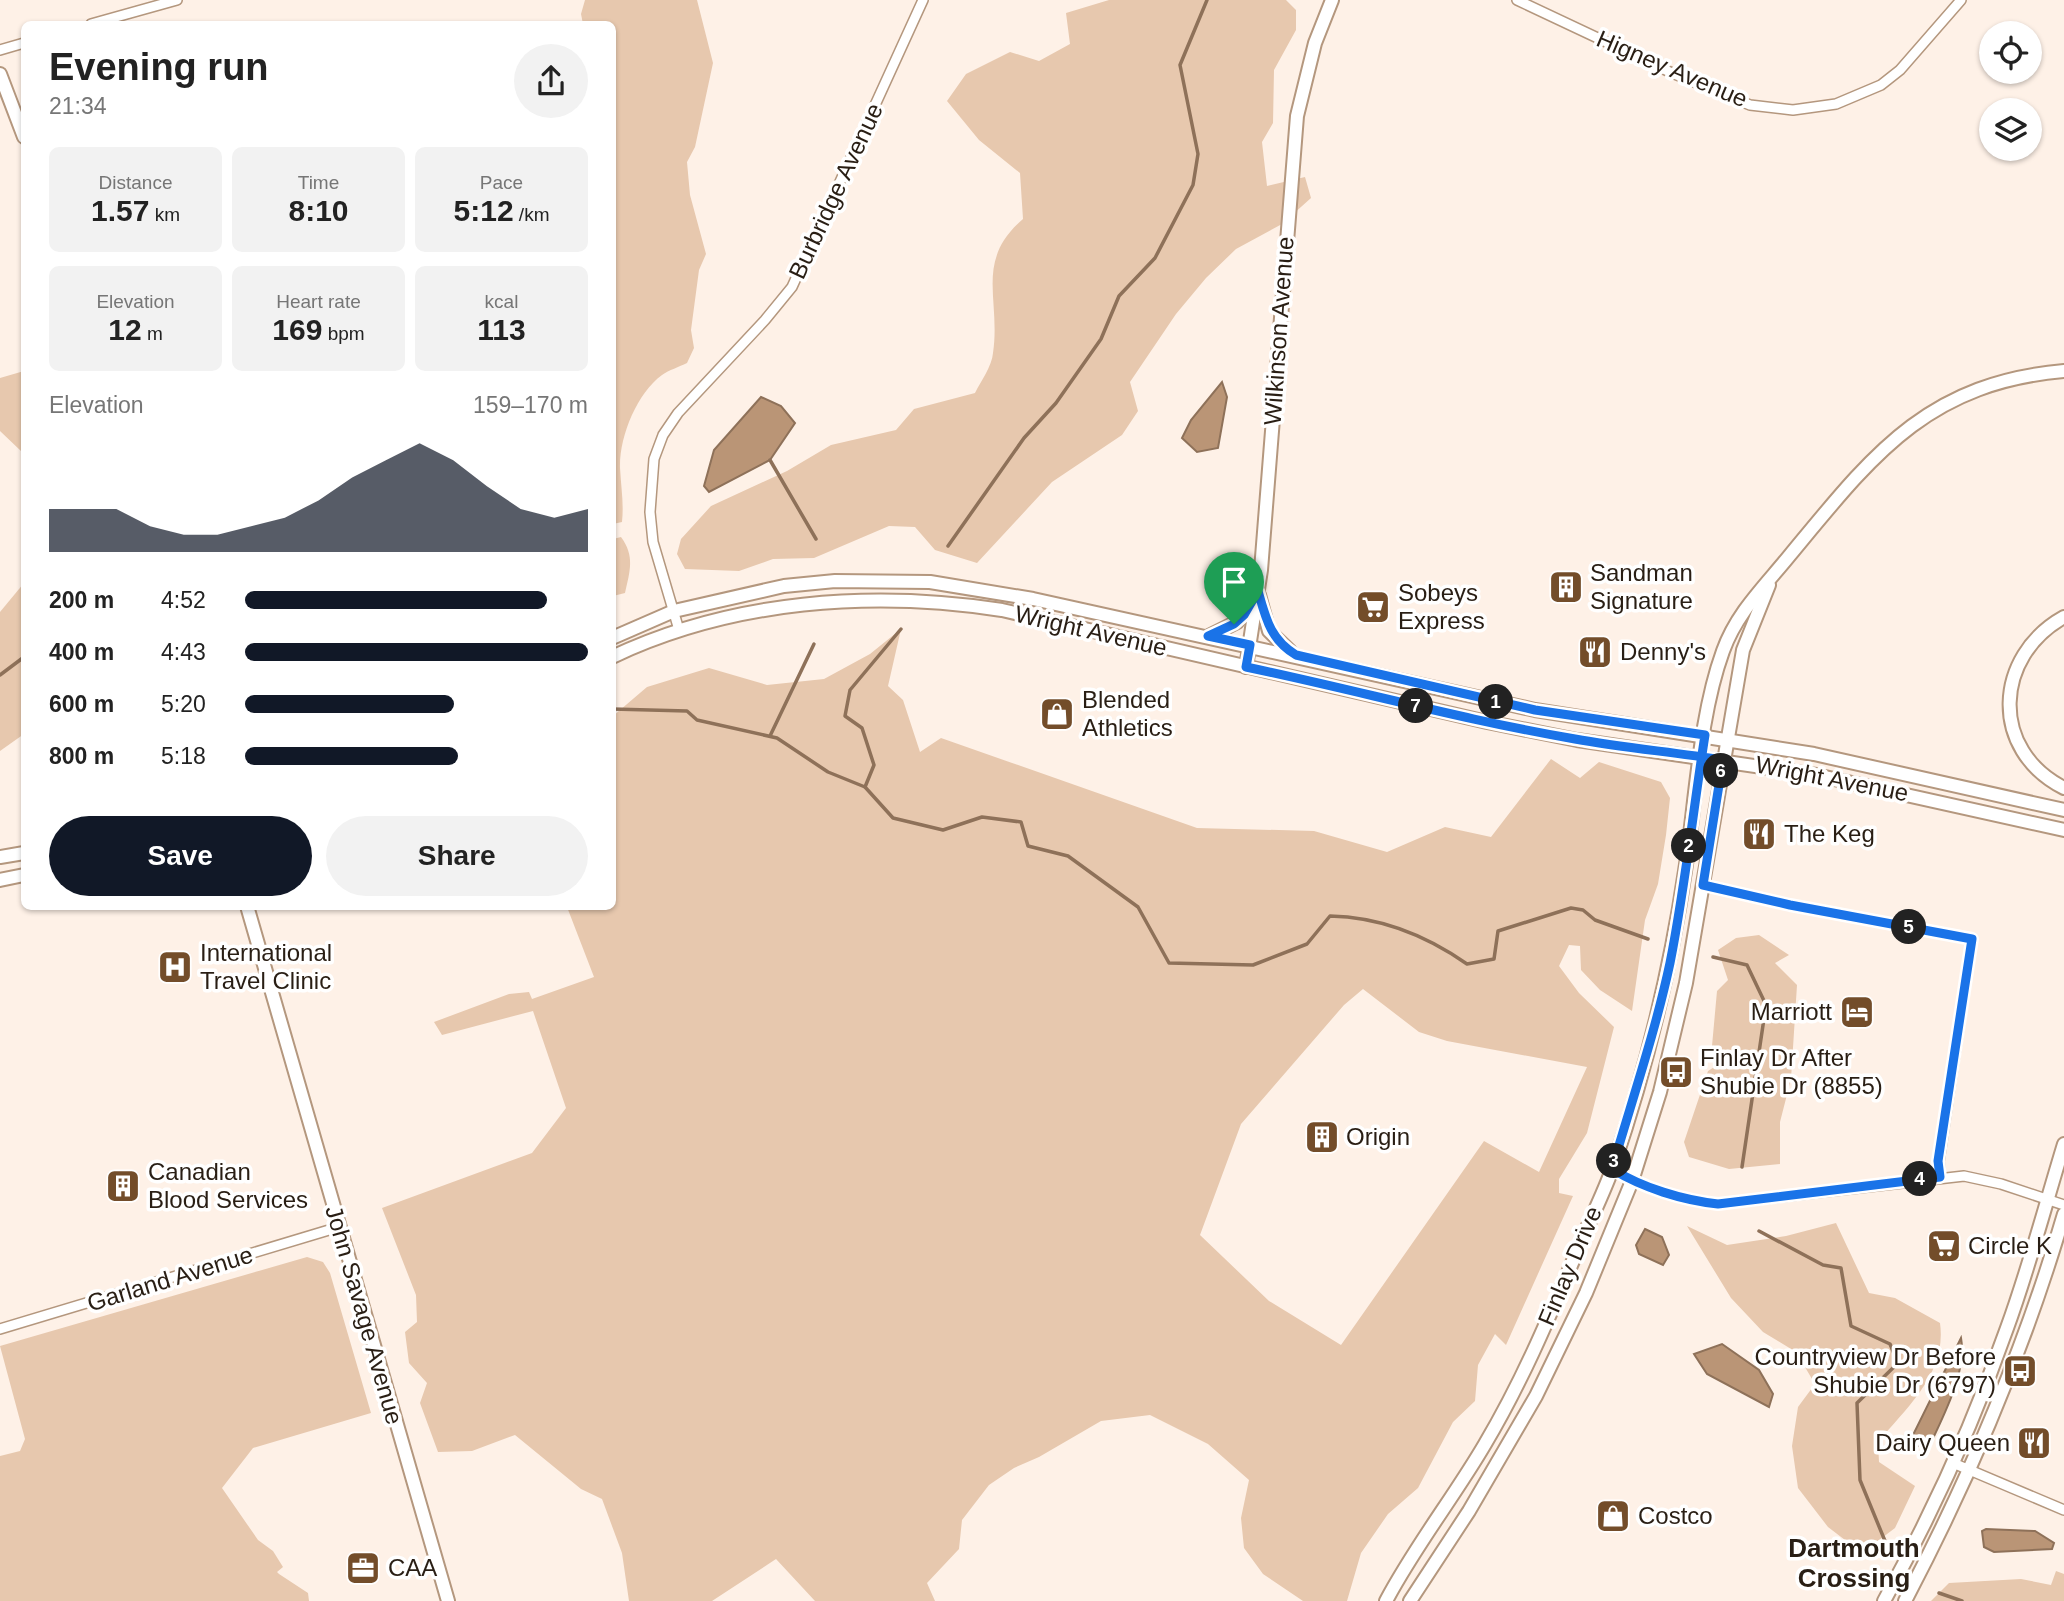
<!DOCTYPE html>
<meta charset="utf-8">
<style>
:root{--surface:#fff;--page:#f2f2f2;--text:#222;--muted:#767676;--accent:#111827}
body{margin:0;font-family:Arial,sans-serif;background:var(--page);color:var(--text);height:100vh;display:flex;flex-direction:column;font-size:26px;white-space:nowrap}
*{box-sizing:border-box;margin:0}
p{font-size:23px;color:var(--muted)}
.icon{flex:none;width:38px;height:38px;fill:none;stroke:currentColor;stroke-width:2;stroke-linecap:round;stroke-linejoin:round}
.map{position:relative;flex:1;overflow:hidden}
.details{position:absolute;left:21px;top:21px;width:595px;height:889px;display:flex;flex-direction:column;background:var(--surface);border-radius:10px;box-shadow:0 2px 5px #0004}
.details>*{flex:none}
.controls{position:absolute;left:1979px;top:21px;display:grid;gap:14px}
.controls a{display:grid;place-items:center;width:63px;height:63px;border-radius:50%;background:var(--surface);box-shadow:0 2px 5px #0004;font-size:35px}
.pin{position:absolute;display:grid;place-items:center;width:60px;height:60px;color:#fff;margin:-72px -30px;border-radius:50% 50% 50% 0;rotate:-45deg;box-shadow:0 0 7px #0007}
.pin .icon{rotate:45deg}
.km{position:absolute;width:35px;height:35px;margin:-18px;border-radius:50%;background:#222;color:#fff;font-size:19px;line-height:35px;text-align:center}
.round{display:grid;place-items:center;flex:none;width:74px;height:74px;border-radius:37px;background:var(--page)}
.summary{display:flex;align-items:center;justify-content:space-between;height:119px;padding:0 28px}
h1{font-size:38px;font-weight:800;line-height:52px}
.stats{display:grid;grid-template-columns:repeat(3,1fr);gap:10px;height:119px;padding:7px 28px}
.stats div{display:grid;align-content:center;border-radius:10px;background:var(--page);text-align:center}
.stats b{font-size:30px;font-weight:800}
.stats small{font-size:19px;font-weight:400}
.stats p{font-size:19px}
.chart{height:196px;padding:14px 28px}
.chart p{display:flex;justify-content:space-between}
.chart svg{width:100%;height:126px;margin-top:7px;fill:var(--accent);opacity:.7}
.button{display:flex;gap:14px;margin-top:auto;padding:14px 28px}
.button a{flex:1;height:80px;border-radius:42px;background:var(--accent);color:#fff;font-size:28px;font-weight:800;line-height:80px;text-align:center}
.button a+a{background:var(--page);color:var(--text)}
ul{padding:0 28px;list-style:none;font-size:23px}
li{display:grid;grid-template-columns:112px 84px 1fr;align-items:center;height:52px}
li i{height:18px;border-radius:9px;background:var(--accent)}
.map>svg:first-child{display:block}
.green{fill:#e7c8ae;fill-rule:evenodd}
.water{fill:#ba9576;stroke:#8e7159;stroke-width:2}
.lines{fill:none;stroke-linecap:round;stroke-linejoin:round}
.stream{stroke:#8e7159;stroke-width:3.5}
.street-casing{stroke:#b4977e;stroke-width:12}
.secondary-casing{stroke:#b4977e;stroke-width:16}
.street{stroke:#fff;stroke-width:9}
.secondary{stroke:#fff;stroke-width:12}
.route-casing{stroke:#fff;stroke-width:14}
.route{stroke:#1a73e8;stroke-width:9}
.labels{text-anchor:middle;stroke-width:7;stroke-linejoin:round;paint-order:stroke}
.street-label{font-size:24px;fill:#291e14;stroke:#fff}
.poi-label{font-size:24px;fill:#291e14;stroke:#fff;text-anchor:start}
.neighbourhood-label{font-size:26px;font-weight:bold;fill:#291e14;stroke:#fff}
</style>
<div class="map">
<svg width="2064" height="1601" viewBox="0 0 2064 1601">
<rect width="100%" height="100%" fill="#fef1e7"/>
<g class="green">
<path d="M 585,0 L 697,0 L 713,63 L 695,147 L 687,162 L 690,195 L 706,254 L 699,270 L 691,330 L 694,348 L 687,363 C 679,367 669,370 662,375 C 637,393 619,437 620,468 C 621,487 624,503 622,522 L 613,524 L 612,24 L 583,24 L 581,14 Z"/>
<path d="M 1286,0 L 1296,10 L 1296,30 L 1274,70 L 1273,123 L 1262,142 L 1267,186 L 1305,177 L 1311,198 L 1282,224 L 1236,249 L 1206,278 L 1176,314 L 1130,382 L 1138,411 L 1122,435 L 1052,482 L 977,563 L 935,550 L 915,527 L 889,526 L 814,558 L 773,559 L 739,571 L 685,569 L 677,554 L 681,539 L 711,506 L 787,471 L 831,445 L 896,430 L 914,409 L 975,393 C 981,381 992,366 993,353 C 1001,299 974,261 1023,219 L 1020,173 L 979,140 L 947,101 L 966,74 L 1010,52 L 1039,61 L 1070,44 L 1066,13 L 1109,0 Z"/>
<path d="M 24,371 L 24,459 L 21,451 L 0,431 L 0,378 Z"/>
<path d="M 621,537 C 635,556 630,571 625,593 L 613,596 L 613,539 Z"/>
<path d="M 24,583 L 24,734 L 0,751 L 0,612 Z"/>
<path d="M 901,629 L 888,686 L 903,700 L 920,752 L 941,738 L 1197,828 L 1314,831 L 1387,852 L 1445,827 L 1491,837 L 1551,759 L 1580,778 L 1599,762 L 1661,782 L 1670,798 L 1666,835 L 1658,884 L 1645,920 L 1632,1011 L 1600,990 L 1581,970 L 1580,946 L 1569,945 L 1559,966 L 1579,993 L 1614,1027 L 1587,1133 L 1559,1179 L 1559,1193 L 1573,1196 L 1506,1345 L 1495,1334 L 1478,1365 L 1475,1401 L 1453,1422 L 1418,1488 L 1388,1514 L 1361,1553 L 1347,1601 L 1303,1601 L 1263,1574 L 1244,1548 L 1241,1518 L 1249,1480 L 1208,1444 L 1150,1415 L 1101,1421 L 1039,1457 L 1014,1468 L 989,1485 L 962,1520 L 959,1549 L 927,1583 L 935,1601 L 815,1601 L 776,1559 L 712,1601 L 629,1601 L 622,1553 L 602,1499 L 581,1489 L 515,1435 L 472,1451 L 438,1452 L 420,1403 L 427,1383 L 409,1363 L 405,1332 L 417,1322 L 416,1295 L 382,1208 L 532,1153 L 566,1108 L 533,1011 L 442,1035 L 434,1022 L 509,994 L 529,992 L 532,999 L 594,977 L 567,907 L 612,906 L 613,716 L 647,687 L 709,668 L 767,685 L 824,679 L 870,654 ZM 1363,989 L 1419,1032 L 1447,1041 L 1587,1067 L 1539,1172 L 1484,1141 L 1341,1345 L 1269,1301 L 1200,1235 L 1241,1124 L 1344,1005 Z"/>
<path d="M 1759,935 L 1789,955 L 1775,963 L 1797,985 L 1791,1079 L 1780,1122 L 1780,1164 L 1729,1169 L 1689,1157 L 1684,1142 L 1708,1071 L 1722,1062 L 1712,1046 L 1717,991 L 1728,980 L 1718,950 L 1736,938 Z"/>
<path d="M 1836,1223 L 1869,1293 L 1895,1298 L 1940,1323 C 1947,1373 1907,1407 1878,1442 L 1879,1462 L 1915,1486 L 1895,1528 L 1862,1553 L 1828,1527 L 1798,1488 L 1792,1446 L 1798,1407 L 1815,1384 L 1796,1352 L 1763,1332 L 1731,1298 L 1687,1226 L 1727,1245 L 1786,1236 Z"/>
<path d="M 307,1257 L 323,1262 L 330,1273 L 371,1413 L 253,1448 L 222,1488 L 258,1540 L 273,1551 L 283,1567 L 277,1572 L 279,1574 L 308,1593 L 309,1601 L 0,1601 L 0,1456 L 20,1451 L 25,1439 L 0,1346 Z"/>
<path d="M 2056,1571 L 2064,1574 L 2064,1601 L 1931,1601 L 1949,1583 L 2021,1579 L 2051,1585 Z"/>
</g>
<g class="water">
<path d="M 1222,382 L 1227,397 L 1218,448 L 1197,452 L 1182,438 L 1191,420 Z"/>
<path d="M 761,397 L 781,406 L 795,423 L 770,460 L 709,492 L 704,486 L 714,450 Z"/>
<path d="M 1645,1229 L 1662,1237 L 1669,1255 L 1663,1265 L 1639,1254 L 1636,1245 Z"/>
<path d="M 1961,1338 C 1967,1372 1944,1414 1930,1445 L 1907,1447 Z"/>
<path d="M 1722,1344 L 1759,1370 L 1773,1394 L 1769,1407 L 1707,1374 L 1694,1354 Z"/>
<path d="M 1986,1529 L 2035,1531 L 2054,1543 L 2052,1549 L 1994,1552 L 1984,1547 L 1982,1531 Z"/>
</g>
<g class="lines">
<g class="stream">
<path d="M 770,460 L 816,539"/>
<path d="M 948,546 L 1024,438 L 1056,403 L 1101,339 L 1119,296 L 1155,258 L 1193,185 L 1198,154 L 1180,65 L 1207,0"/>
<path d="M 0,675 L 24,657"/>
<path d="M 612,709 L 687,711 L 697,720 L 777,738 L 828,772 L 865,787 L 893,818 L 943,830 L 982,817 L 1021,822 L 1028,846 L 1068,856 L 1138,907 L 1169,963 L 1253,965 L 1307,944 L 1330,916 C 1380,917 1427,936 1467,964 L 1494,959 L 1498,931 L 1571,908 L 1583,910 L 1595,920 L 1648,939"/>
<path d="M 770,736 L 814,644"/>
<path d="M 865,787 L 874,765 L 862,728 L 845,716 L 850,690 L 901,629"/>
<path d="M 1713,957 L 1747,965 L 1766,1005 L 1742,1167"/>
<path d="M 1759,1231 L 1823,1265 L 1841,1268 L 1851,1326 L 1890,1344 L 1898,1363 L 1857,1403 L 1860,1480 L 1885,1541"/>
<path d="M 1939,1593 L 1962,1601"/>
</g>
<g class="street-casing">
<g id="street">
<path d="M 1517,0 L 1672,73 L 1750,105 L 1793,110 L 1836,104 L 1881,85 L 1900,70 L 1961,0"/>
<path d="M 91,24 L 177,0"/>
<path d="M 0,50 L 24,43"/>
<path d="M 679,630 L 653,542 L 650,512 L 654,459 L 663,435 L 678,413 L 765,320 L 792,287 L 923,0"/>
<path d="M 1703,885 L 1790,905 L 1972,939 L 1939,1161 L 1940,1177"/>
<path d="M 1612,1169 C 1643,1188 1682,1200 1718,1204 L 1964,1176 L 2001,1184 L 2064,1205"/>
<path d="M 0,1329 L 339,1227"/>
<path d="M 1953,1463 L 2064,1510"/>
</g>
</g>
<g class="secondary-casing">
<g id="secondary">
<path d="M 0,74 L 24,137"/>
<path d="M 1259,595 L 1269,631 L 1290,651"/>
<path d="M 2064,617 C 1994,656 1989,750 2064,788"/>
<path d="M 1209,636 L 1237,622 L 1255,597"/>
<path d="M 612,638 L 674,611 L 784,586 L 835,581 L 930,582 L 1033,599 L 1535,710 L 1814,754 L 2064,810"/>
<path d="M 612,657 C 732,600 872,590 1002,610 L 1487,722 L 1577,740 L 1816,775 L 2064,830"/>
<path d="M 1246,667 L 1261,570 L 1297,116 L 1315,43 L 1332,0"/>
<path d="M 0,857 L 24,853"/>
<path d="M 0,880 L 24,875"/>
<path d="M 247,906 L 448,1601"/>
<path d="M 1386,1601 C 1415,1546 1454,1497 1485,1444 C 1522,1382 1550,1315 1578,1249 C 1589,1222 1603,1195 1613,1167 C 1646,1070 1670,972 1685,871 C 1696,801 1699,717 1723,651 C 1737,612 1765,586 1790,555 C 1872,456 1926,383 2064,371"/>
<path d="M 1410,1601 L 1469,1511 L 1536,1396 L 1586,1293 L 1632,1181 L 1660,1092 L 1686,983 L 1743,650 L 1769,585"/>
<path d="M 1884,1601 C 1932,1514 1974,1422 2007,1328 C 2029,1268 2045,1206 2064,1144"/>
<path d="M 1905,1601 C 1970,1477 2025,1348 2064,1214"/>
</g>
</g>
<use href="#street" class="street"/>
<use href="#secondary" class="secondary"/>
</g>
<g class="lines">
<g class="route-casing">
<path id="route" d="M 1234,624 L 1244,615 L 1258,591 C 1266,619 1270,639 1296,655 L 1535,710 L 1705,735 C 1693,811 1685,888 1670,963 C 1655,1033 1632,1100 1612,1169 C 1643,1188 1682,1200 1718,1204 L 1940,1177 L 1938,1161 L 1972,939 L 1790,905 L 1703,885 L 1723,760 C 1674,752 1624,748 1575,739 C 1464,720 1356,690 1246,667 L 1250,645 L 1208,636 L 1234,624"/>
</g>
<use href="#route" class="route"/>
</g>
<defs>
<g id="building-square" transform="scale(1.75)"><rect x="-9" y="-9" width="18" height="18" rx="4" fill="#734d2a" stroke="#fff"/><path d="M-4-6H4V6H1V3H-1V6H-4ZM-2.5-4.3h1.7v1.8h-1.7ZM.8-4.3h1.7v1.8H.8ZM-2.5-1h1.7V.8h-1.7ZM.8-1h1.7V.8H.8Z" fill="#fff"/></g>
<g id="supermarket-square" transform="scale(1.75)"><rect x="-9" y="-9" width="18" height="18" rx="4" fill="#734d2a" stroke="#fff"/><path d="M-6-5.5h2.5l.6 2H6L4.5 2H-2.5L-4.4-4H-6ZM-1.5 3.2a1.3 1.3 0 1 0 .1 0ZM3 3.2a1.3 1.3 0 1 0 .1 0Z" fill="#fff"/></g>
<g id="restaurant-square" transform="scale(1.75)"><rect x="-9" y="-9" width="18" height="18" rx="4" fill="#734d2a" stroke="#fff"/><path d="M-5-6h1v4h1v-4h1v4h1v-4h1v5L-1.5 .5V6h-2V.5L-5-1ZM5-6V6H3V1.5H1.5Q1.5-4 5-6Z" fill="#fff"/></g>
<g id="shop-square" transform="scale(1.75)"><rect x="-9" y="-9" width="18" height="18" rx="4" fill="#734d2a" stroke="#fff"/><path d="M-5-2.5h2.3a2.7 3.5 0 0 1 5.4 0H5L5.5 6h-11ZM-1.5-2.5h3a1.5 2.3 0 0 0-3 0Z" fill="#fff"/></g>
<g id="hospital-square" transform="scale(1.75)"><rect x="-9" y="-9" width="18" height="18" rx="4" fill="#734d2a" stroke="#fff"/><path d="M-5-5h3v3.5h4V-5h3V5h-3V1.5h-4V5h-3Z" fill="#fff"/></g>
<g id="hotel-square" transform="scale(1.75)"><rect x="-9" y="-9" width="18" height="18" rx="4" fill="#734d2a" stroke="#fff"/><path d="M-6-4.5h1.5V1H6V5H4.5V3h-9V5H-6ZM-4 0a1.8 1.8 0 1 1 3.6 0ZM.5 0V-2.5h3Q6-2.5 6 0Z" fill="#fff"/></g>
<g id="bus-square" transform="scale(1.75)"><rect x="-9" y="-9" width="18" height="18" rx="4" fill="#734d2a" stroke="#fff"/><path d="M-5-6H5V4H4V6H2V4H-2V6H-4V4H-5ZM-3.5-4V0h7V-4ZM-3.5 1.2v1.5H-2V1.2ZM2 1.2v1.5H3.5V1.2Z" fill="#fff"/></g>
<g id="office-square" transform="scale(1.75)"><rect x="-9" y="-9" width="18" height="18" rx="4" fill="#734d2a" stroke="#fff"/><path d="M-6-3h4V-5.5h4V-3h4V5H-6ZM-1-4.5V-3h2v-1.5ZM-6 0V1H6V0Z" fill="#fff"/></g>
</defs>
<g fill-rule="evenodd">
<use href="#building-square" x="1566" y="587"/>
<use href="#supermarket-square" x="1373" y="607"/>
<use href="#restaurant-square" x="1595" y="652"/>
<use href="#shop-square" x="1057" y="714"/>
<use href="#restaurant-square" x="1759" y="834"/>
<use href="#hospital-square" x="175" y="967"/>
<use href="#hotel-square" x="1857" y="1012"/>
<use href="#bus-square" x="1676" y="1072"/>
<use href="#building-square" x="1322" y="1137"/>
<use href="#building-square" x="123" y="1186"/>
<use href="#supermarket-square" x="1944" y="1246"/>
<use href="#bus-square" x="2020" y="1371"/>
<use href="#restaurant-square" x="2034" y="1443"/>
<use href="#shop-square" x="1613" y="1516"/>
<use href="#office-square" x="363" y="1568"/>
</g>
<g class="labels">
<g class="street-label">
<text transform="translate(1672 69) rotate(23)" y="8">Higney Avenue</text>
<text transform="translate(836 191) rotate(-65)" y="8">Burbridge Avenue</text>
<text transform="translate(1279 331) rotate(-86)" y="8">Wilkinson Avenue</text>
<text transform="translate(1091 631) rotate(13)" y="8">Wright Avenue</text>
<text transform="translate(1832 779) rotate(11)" y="8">Wright Avenue</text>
<text transform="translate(1570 1266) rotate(-67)" y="8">Finlay Drive</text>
<text transform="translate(170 1279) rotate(-17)" y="8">Garland Avenue</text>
<text transform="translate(364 1315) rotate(74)" y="8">John Savage Avenue</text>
</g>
<g class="poi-label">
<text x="1590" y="581">Sandman<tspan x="1590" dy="28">Signature</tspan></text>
<text x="1398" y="601">Sobeys<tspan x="1398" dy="28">Express</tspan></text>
<text x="1620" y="660">Denny's</text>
<text x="1082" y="708">Blended<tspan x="1082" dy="28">Athletics</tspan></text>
<text x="1784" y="842">The Keg</text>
<text x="200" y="961">International<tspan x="200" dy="28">Travel Clinic</tspan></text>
<text x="1832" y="1020" text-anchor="end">Marriott</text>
<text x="1700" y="1066">Finlay Dr After<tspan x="1700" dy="28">Shubie Dr (8855)</tspan></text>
<text x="1346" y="1145">Origin</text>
<text x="148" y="1180">Canadian<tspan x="148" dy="28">Blood Services</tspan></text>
<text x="1968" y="1254">Circle K</text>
<text x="1996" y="1365" text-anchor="end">Countryview Dr Before<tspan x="1996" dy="28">Shubie Dr (6797)</tspan></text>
<text x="2010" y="1451" text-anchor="end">Dairy Queen</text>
<text x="1638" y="1524">Costco</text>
<text x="388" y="1576">CAA</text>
</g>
<g class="neighbourhood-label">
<text x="1854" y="1557">Dartmouth<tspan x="1854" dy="30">Crossing</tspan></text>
</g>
</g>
</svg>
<div class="controls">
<a><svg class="icon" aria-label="locate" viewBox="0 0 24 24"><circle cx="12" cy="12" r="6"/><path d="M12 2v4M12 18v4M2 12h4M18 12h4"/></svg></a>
<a><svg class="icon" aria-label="layers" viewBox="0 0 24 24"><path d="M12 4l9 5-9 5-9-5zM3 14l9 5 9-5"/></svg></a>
</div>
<div class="pin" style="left:1234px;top:624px;background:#1e9e55"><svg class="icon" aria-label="arrive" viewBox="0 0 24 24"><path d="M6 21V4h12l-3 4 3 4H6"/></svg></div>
<b class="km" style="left:1496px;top:702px">1</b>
<b class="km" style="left:1689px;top:846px">2</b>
<b class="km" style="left:1614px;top:1161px">3</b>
<b class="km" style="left:1920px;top:1179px">4</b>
<b class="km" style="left:1909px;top:927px">5</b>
<b class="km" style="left:1721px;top:771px">6</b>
<b class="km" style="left:1416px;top:706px">7</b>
<section class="details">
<div class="summary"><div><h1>Evening run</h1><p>21:34</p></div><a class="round"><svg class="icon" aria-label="share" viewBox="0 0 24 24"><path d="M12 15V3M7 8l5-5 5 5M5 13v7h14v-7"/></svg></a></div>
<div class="stats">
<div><p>Distance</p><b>1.57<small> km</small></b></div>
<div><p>Time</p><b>8:10</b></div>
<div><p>Pace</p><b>5:12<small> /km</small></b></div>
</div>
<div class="stats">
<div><p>Elevation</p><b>12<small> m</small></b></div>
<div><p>Heart rate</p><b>169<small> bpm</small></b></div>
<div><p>kcal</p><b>113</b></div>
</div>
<div class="chart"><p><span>Elevation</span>159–170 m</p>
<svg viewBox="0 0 160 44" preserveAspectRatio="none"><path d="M0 44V29L10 29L20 29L30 35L40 38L50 38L60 35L70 32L80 26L90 18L100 12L110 6L120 12L130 21L140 29L150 32L160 29V44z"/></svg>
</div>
<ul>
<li><b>200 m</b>4:52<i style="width:88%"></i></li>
<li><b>400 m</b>4:43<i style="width:100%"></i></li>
<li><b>600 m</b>5:20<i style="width:61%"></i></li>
<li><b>800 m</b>5:18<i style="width:62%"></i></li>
</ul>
<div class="button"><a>Save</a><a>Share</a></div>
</section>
</div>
